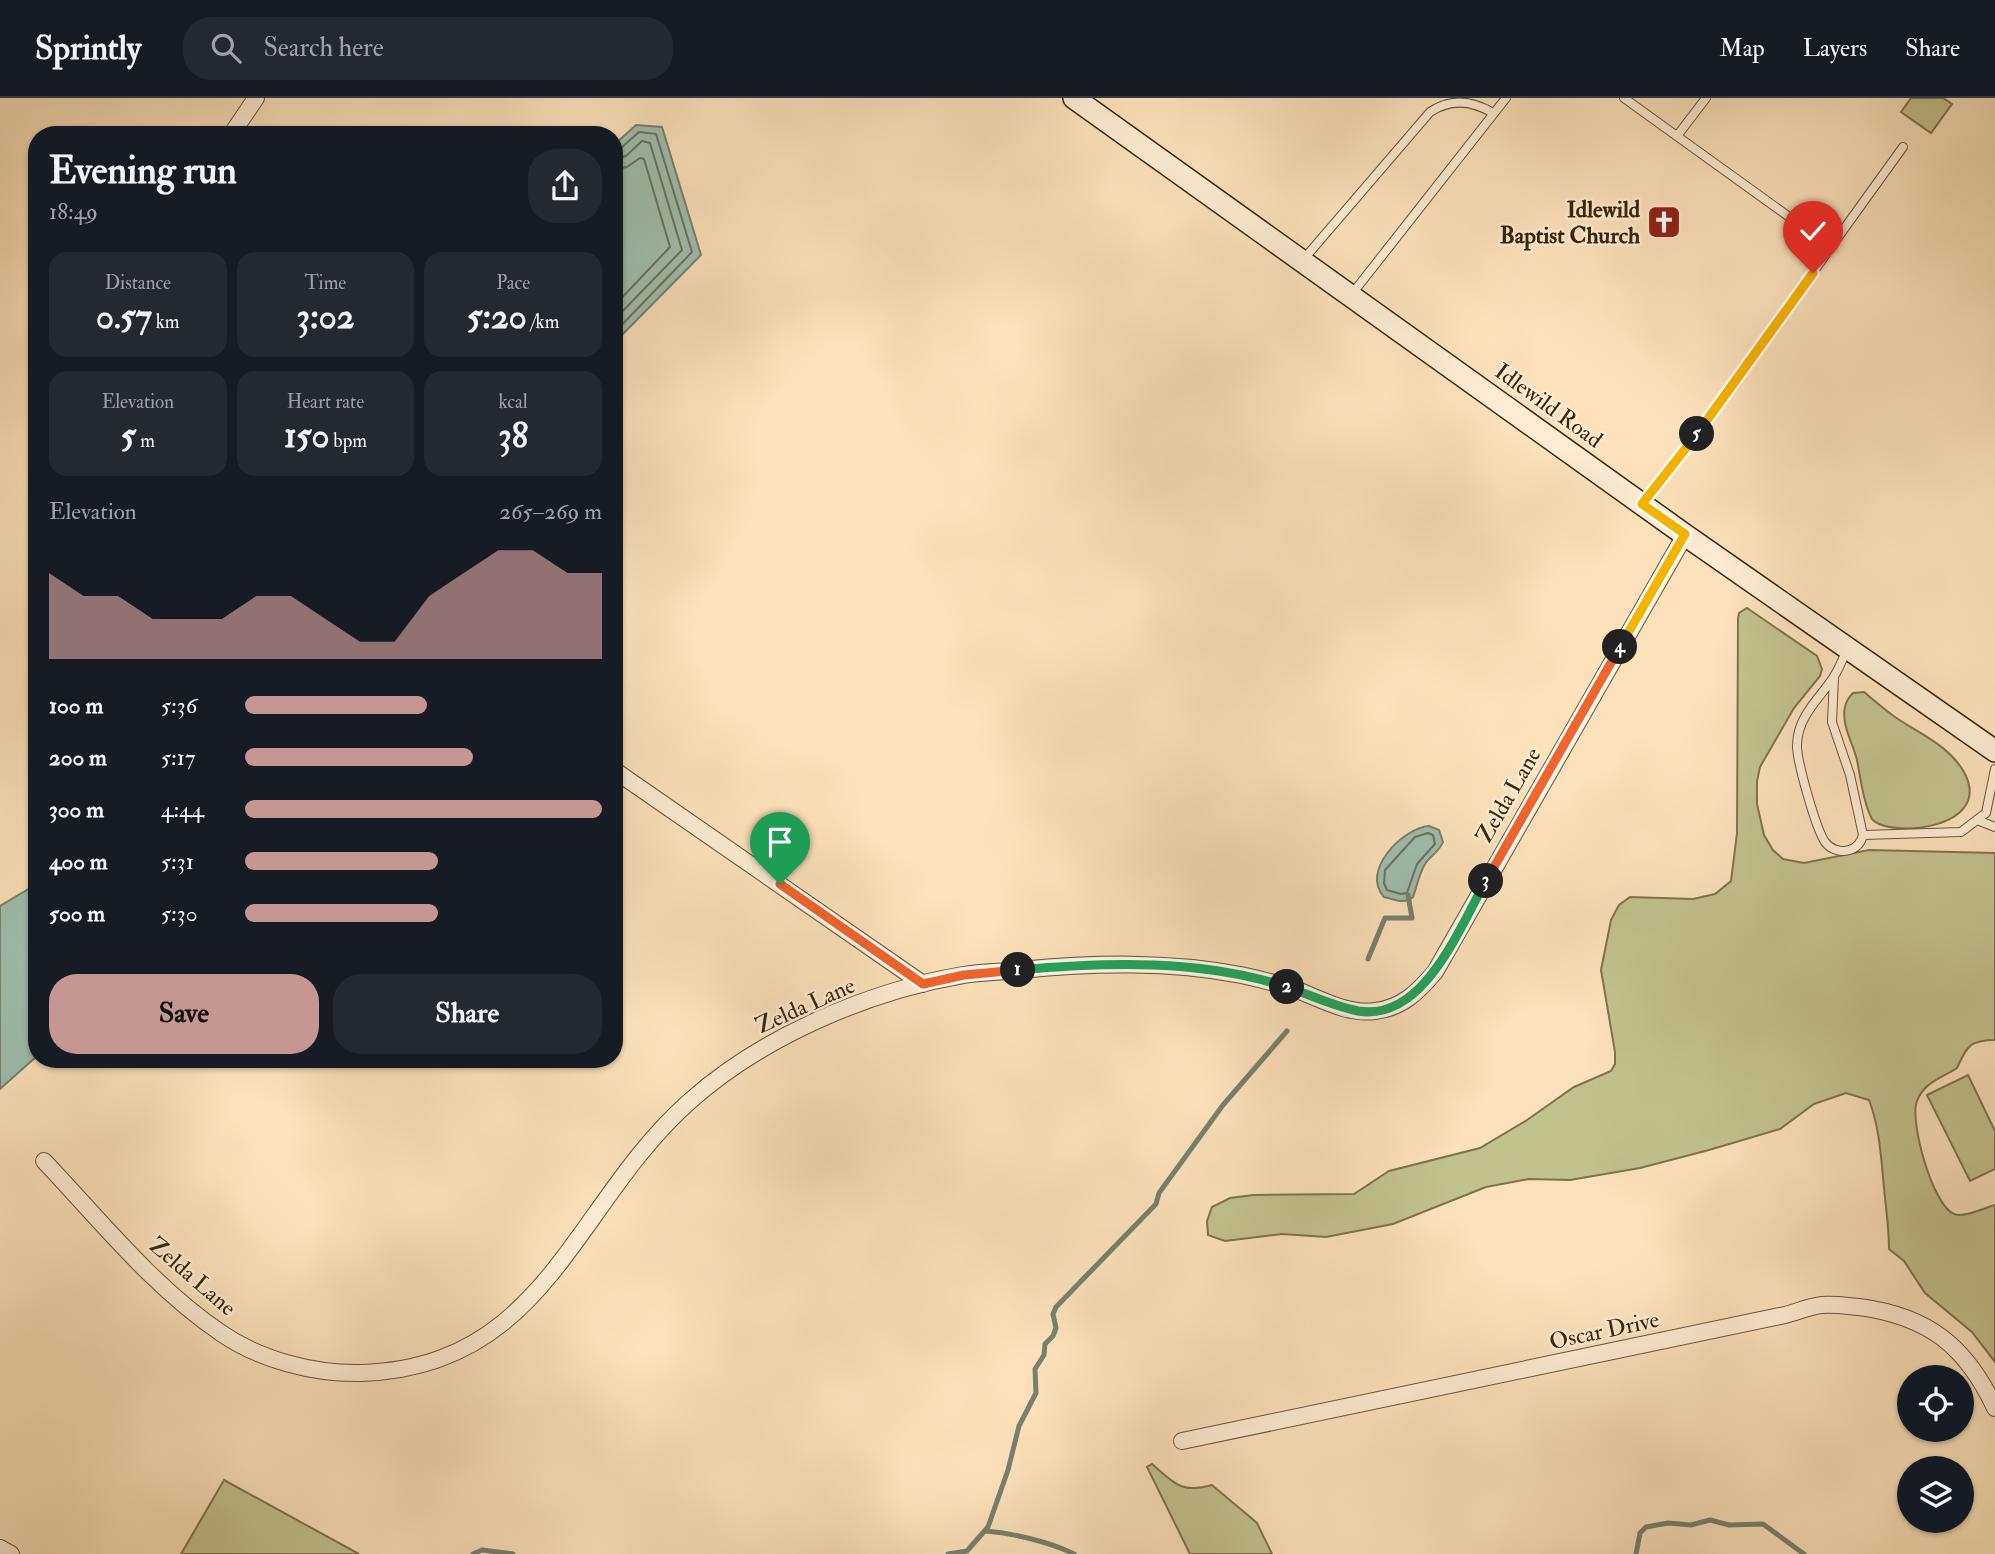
<!DOCTYPE html>
<meta charset="utf-8">
<style>
:root{--surface:#171b24;--page:#242831;--text:#f1f3f6;--muted:#9ea1a6;--line:#363941;--accent:#c59692}
body{margin:0;font-family:"IM FELL Double Pica",serif;background:var(--page);color:var(--text);height:100vh;display:flex;flex-direction:column;font-size:26px;white-space:nowrap}
*{box-sizing:border-box;margin:0}
p{font-size:23px;color:var(--muted)}
.icon{flex:none;width:38px;height:38px;fill:none;stroke:currentColor;stroke-width:2;stroke-linecap:round;stroke-linejoin:round}
.map{position:relative;flex:1;overflow:hidden}
.details{position:absolute;left:28px;top:28px;width:595px;height:942px;display:flex;flex-direction:column;background:var(--surface);border-radius:28px;box-shadow:0 2px 5px #0004}
.details>*{flex:none}
.buttons{position:absolute;left:1897px;top:1267px;display:grid;gap:14px}
.buttons a{display:grid;place-items:center;width:77px;height:77px;border-radius:50%;background:var(--surface);box-shadow:0 2px 5px #0004;font-size:35px}
.pin{position:absolute;display:grid;place-items:center;width:60px;height:60px;color:#fff;margin:-72px -30px;border-radius:50% 50% 50% 0;rotate:-45deg;box-shadow:0 0 7px #0007}
.pin .icon{rotate:45deg}
.km{position:absolute;width:35px;height:35px;margin:-18px;border-radius:50%;background:#222;color:#fff;font-size:19px;line-height:35px;text-align:center}
.round{display:grid;place-items:center;flex:none;width:74px;height:74px;border-radius:28px;background:var(--page)}
.headline{display:flex;align-items:center;justify-content:space-between;height:119px;padding:0 21px}
h1{font-size:38px;font-weight:700;line-height:52px}
.figures{display:grid;grid-template-columns:repeat(3,1fr);gap:10px;height:119px;padding:7px 21px}
.figures div{display:grid;align-content:center;border-radius:18px;background:var(--page);text-align:center}
.figures b{font-size:35px;font-weight:700}
.figures small{font-size:19px;font-weight:400}
.figures p{font-size:19px}
.chart{height:196px;padding:14px 21px}
.chart p{display:flex;justify-content:space-between}
.chart svg{width:100%;height:126px;margin-top:7px;fill:var(--accent);opacity:.7}
.action{display:flex;gap:14px;margin-top:auto;padding:14px 21px}
.action a{flex:1;height:80px;border-radius:28px;background:var(--accent);color:#111;font-size:28px;font-weight:700;line-height:80px;text-align:center}
.action a+a{background:var(--page);color:var(--text)}
ul{padding:0 21px;list-style:none;font-size:23px}
li{display:grid;grid-template-columns:112px 84px 1fr;align-items:center;height:52px}
li i{height:18px;border-radius:9px;background:var(--accent)}
header{display:flex;align-items:center;gap:42px;box-sizing:border-box;height:98px;padding:0 35px;background:var(--surface);border-bottom:2px solid var(--line)}
header strong{font-size:33px}
nav{display:flex;gap:38px;margin-inline-start:auto;font-size:24px}
.search{width:490px;height:63px;background:var(--page);display:flex;align-items:center;gap:18px;box-sizing:border-box;padding:0 24px;border-radius:28px;color:var(--muted);font-size:26px}
.map>svg:first-child{display:block}
.green{fill:#c2c28d;stroke:#7e744c;stroke-width:2}
.water{fill:#9fbeaf;stroke:#77816e;stroke-width:2}
.lines{fill:none;stroke-linecap:round;stroke-linejoin:round}
.shore{stroke:#6c725e;stroke-width:2}
.stream{stroke:#77816e;stroke-width:5}
.service-casing{stroke:#6a5538;stroke-width:10}
.minor-casing{stroke:#6a5538;stroke-width:18}
.secondary-casing{stroke:#3a260c;stroke-width:24}
.service{stroke:#fdecd2;stroke-width:8}
.minor{stroke:#fdecd2;stroke-width:16}
.secondary{stroke:#fdecd2;stroke-width:21}
.split-1-casing{stroke:#fff;stroke-width:14}
.split-2-casing{stroke:#fff;stroke-width:14}
.split-3-casing{stroke:#fff;stroke-width:14}
.split-4-casing{stroke:#fff;stroke-width:14}
.split-5-casing{stroke:#fff;stroke-width:14}
.split-6-casing{stroke:#fff;stroke-width:14}
.split-1{stroke:#f0652b;stroke-width:9}
.split-2{stroke:#22a559;stroke-width:9}
.split-3{stroke:#22a559;stroke-width:9}
.split-4{stroke:#f0652b;stroke-width:9}
.split-5{stroke:#f5b400;stroke-width:9}
.split-6{stroke:#f5b400;stroke-width:9}
.labels{text-anchor:middle;stroke-width:5;stroke-linejoin:round;paint-order:stroke}
.poi-label{font-size:23px;font-weight:bold;fill:#3a260c;stroke:#fdecd2;text-anchor:end}
.street-label{font-size:23px;fill:#3a260c;stroke:#fdecd2}
</style>
<header>
<strong>Sprintly</strong>
<div class="search"><svg class="icon" aria-label="search" viewBox="0 0 24 24"><circle cx="10" cy="10" r="6"/><path d="M15 15l6 6"/></svg>Search here</div>
<nav><a>Map</a><a>Layers</a><a>Share</a></nav>
</header>
<div class="map">
<svg width="1995" height="1456" viewBox="0 0 1995 1456">
<rect width="100%" height="100%" fill="#fce1ba"/>
<filter id="stains"><feTurbulence type="fractalNoise" baseFrequency=".00286" numOctaves="4"/><feColorMatrix values="0 0 0 0 .2 0 0 0 0 .09 0 0 0 0 .02 0 0 0 .5 -.17"/></filter>
<radialGradient id="worn" r=".72"><stop offset=".6" stop-color="#630" stop-opacity="0"/><stop offset="1" stop-color="#630" stop-opacity=".3"/></radialGradient>
<g class="green">
<path d="M 1911,0 L 1943,0 L 1952,6 L 1931,35 L 1901,14 Z"/>
<path d="M 1747,510 L 1817,558 L 1822,571 L 1820,578 L 1794,610 L 1760,669 L 1757,683 L 1757,706 L 1764,737 L 1773,752 L 1783,761 L 1804,765 L 1869,752 L 1995,755 L 1995,942 C 1970,942 1967,948 1957,970 C 1942,980 1924,984 1917,1003 C 1909,1023 1933,1108 1954,1116 C 1964,1120 1984,1110 1995,1107 L 1995,1264 L 1972,1234 L 1925,1195 L 1904,1163 L 1889,1151 C 1889,1130 1886,1111 1884,1090 C 1881,1060 1880,1031 1869,1002 L 1846,995 L 1814,1006 L 1780,1031 L 1709,1052 L 1640,1070 L 1570,1082 L 1529,1081 L 1486,1089 L 1393,1126 L 1326,1139 L 1282,1136 L 1225,1143 L 1208,1137 L 1207,1123 L 1212,1109 L 1230,1100 L 1253,1097 L 1354,1096 L 1389,1073 L 1480,1050 L 1527,1022 L 1574,989 L 1611,973 L 1615,966 L 1615,954 L 1601,872 L 1611,822 L 1619,807 L 1630,799 L 1693,801 L 1715,796 L 1731,783 L 1737,735 L 1738,520 L 1739,515 Z"/>
<path d="M 1864,594 C 1875,603 1886,613 1898,621 C 1922,637 1949,648 1964,674 C 1995,731 1889,741 1872,721 C 1863,703 1861,682 1857,662 C 1853,645 1841,627 1845,609 C 1846,603 1849,599 1853,595 Z"/>
<path d="M 1968,977 L 1995,1033 L 1995,1071 L 1970,1083 L 1927,997 Z"/>
<path d="M 1152,1366 C 1174,1385 1181,1396 1212,1387 L 1257,1425 L 1272,1456 L 1190,1456 L 1147,1369 Z"/>
<path d="M 224,1382 L 359,1456 L 181,1456 Z"/>
</g>
<g class="water">
<path d="M 636,27 L 662,29 L 701,157 L 614,245 L 614,47 Z"/>
<path d="M 1429,728 L 1439,732 L 1443,744 C 1439,754 1431,757 1425,766 C 1419,776 1417,788 1413,799 C 1404,807 1394,801 1384,799 C 1360,773 1403,730 1429,728 Z"/>
<path d="M 37,786 L 37,958 L 0,991 L 0,808 Z"/>
</g>
<g class="lines">
<g class="shore">
<path d="M 614,52 L 621,50 L 639,34 L 656,36 L 692,154 L 614,235"/>
<path d="M 614,61 L 626,58 L 642,43 L 650,45 L 682,152 L 614,222"/>
<path d="M 614,71 L 627,69 L 640,60 L 644,61 L 670,149 L 614,208"/>
<path d="M 1428,735 L 1433,737 L 1435,746 L 1417,766 L 1407,795 L 1401,796 L 1387,792 L 1384,785 L 1385,772 L 1415,739 Z"/>
</g>
<g class="stream">
<path d="M 1368,861 L 1385,820 L 1412,820 L 1408,797"/>
<path d="M 986,1433 C 1012,1435 1050,1444 1074,1456"/>
<path d="M 473,1456 L 482,1452 L 513,1456"/>
<path d="M 948,1456 L 967,1453 L 988,1429 L 1008,1372 L 1019,1328 L 1036,1295 L 1035,1271 L 1044,1257 L 1045,1246 L 1053,1238 L 1056,1230 L 1053,1216 L 1056,1209 L 1156,1106 L 1159,1095 L 1223,1007 L 1287,933"/>
<path d="M 1636,1456 L 1640,1435 L 1646,1429 L 1668,1425 L 1691,1427 L 1710,1422 L 1729,1427 L 1763,1426 L 1804,1456"/>
</g>
<g class="service-casing">
<g id="service">
<path d="M 1624,0 L 1831,149 L 1721,305 L 1642,406"/>
<path d="M 1677,38 L 1706,0"/>
<path d="M 1831,149 L 1903,49"/>
<path d="M 1303,162 L 1430,14 C 1451,0 1473,3 1493,15"/>
<path d="M 1352,196 L 1506,0"/>
<path d="M 1834,579 L 1832,624 L 1850,677 L 1863,737 C 1861,745 1857,750 1849,752 C 1841,755 1830,751 1825,744 C 1816,731 1796,661 1797,646 C 1798,618 1819,601 1833,580 C 1839,571 1843,561 1847,551"/>
<path d="M 1977,722 L 1995,729"/>
<path d="M 1863,737 L 1961,734 L 1986,715 L 1995,671"/>
</g>
</g>
<g class="minor-casing">
<g id="minor">
<path d="M 231,37 L 256,0"/>
<path d="M 614,672 L 923,886"/>
<path d="M 44,1063 C 100,1122 153,1189 221,1235 C 260,1262 314,1276 361,1275 C 546,1270 574,1105 690,1003 C 762,939 868,893 963,877 C 981,874 1001,874 1020,872 C 1094,865 1168,863 1241,877 C 1260,881 1279,886 1297,892 C 1321,901 1348,917 1375,913 C 1402,910 1418,894 1435,874 L 1685,437"/>
<path d="M 1182,1343 L 1785,1217 C 1797,1214 1810,1208 1822,1207 C 1834,1206 1847,1208 1859,1209 C 1928,1218 1966,1248 1995,1310"/>
<path d="M 0,1450 L 11,1456"/>
</g>
</g>
<g class="secondary-casing">
<path id="secondary" d="M 1074,0 L 1685,437 L 1995,653"/>
</g>
<use href="#service" class="service"/>
<use href="#minor" class="minor"/>
<use href="#secondary" class="secondary"/>
</g>
<g class="lines">
<g class="split-1-casing">
<path id="split-1" d="M 780,786 L 923,886 L 964,877 L 1018,872"/>
</g>
<g class="split-2-casing">
<path id="split-2" d="M 1018,872 C 1107,864 1201,861 1287,889"/>
</g>
<g class="split-3-casing">
<path id="split-3" d="M 1287,889 C 1311,897 1333,908 1358,913 C 1424,924 1459,830 1486,783"/>
</g>
<g class="split-4-casing">
<path id="split-4" d="M 1486,783 L 1620,549"/>
</g>
<g class="split-5-casing">
<path id="split-5" d="M 1620,549 L 1685,436 L 1642,406 L 1697,336"/>
</g>
<g class="split-6-casing">
<path id="split-6" d="M 1697,336 L 1813,175"/>
</g>
<use href="#split-1" class="split-1"/>
<use href="#split-2" class="split-2"/>
<use href="#split-3" class="split-3"/>
<use href="#split-4" class="split-4"/>
<use href="#split-5" class="split-5"/>
<use href="#split-6" class="split-6"/>
</g>
<defs>
<g id="church-square" transform="scale(1.75)"><rect x="-9" y="-9" width="18" height="18" rx="4" fill="#8f2418" stroke="#fdecd2"/><path d="M-1.2-6h2.4v3.5h3.3v2.4h-3.3V6h-2.4V-.1h-3.3v-2.4h3.3Z" fill="#fff"/></g>
</defs>
<g fill-rule="evenodd">
<use href="#church-square" x="1664" y="124"/>
</g>
<g class="labels">
<g class="poi-label">
<text x="1640" y="119">Idlewild<tspan x="1640" dy="26">Baptist Church</tspan></text>
</g>
<g class="street-label">
<text transform="translate(1549 307) rotate(36)" y="8">Idlewild Road</text>
<text transform="translate(1508 697) rotate(-60)" y="8">Zelda Lane</text>
<text transform="translate(805 907) rotate(-24)" y="8">Zelda Lane</text>
<text transform="translate(193 1178) rotate(41)" y="8">Zelda Lane</text>
<text transform="translate(1604 1232) rotate(-12)" y="8">Oscar Drive</text>
</g>
</g>
<rect width="100%" height="100%" filter="url(#stains)"/>
<rect width="100%" height="100%" fill="url(#worn)"/>
</svg>
<div class="buttons">
<a><svg class="icon" aria-label="locate" viewBox="0 0 24 24"><circle cx="12" cy="12" r="6"/><path d="M12 2v4M12 18v4M2 12h4M18 12h4"/></svg></a>
<a><svg class="icon" aria-label="layers" viewBox="0 0 24 24"><path d="M12 4l9 5-9 5-9-5zM3 14l9 5 9-5"/></svg></a>
</div>
<div class="pin" style="left:780px;top:786px;background:#1e9e55"><svg class="icon" aria-label="arrive" viewBox="0 0 24 24"><path d="M6 21V4h12l-3 4 3 4H6"/></svg></div>
<div class="pin" style="left:1813px;top:175px;background:#d93025"><svg class="icon" aria-label="check" viewBox="0 0 24 24"><path d="M5 12l5 5 9-10"/></svg></div>
<b class="km" style="left:1018px;top:872px">1</b>
<b class="km" style="left:1287px;top:889px">2</b>
<b class="km" style="left:1486px;top:783px">3</b>
<b class="km" style="left:1620px;top:549px">4</b>
<b class="km" style="left:1697px;top:336px">5</b>
<section class="details">
<div class="headline"><div><h1>Evening run</h1><p>18:49</p></div><a class="round"><svg class="icon" aria-label="share" viewBox="0 0 24 24"><path d="M12 15V3M7 8l5-5 5 5M5 13v7h14v-7"/></svg></a></div>
<div class="figures">
<div><p>Distance</p><b>0.57<small> km</small></b></div>
<div><p>Time</p><b>3:02</b></div>
<div><p>Pace</p><b>5:20<small> /km</small></b></div>
</div>
<div class="figures">
<div><p>Elevation</p><b>5<small> m</small></b></div>
<div><p>Heart rate</p><b>150<small> bpm</small></b></div>
<div><p>kcal</p><b>38</b></div>
</div>
<div class="chart"><p><span>Elevation</span>265–269 m</p>
<svg viewBox="0 0 160 44" preserveAspectRatio="none"><path d="M0 44V14L10 22L20 22L30 30L40 30L50 30L60 22L70 22L80 30L90 38L100 38L110 22L120 14L130 6L140 6L150 14L160 14V44z"/></svg>
</div>
<ul>
<li><b>100 m</b>5:36<i style="width:51%"></i></li>
<li><b>200 m</b>5:17<i style="width:64%"></i></li>
<li><b>300 m</b>4:44<i style="width:100%"></i></li>
<li><b>400 m</b>5:31<i style="width:54%"></i></li>
<li><b>500 m</b>5:30<i style="width:54%"></i></li>
</ul>
<div class="action"><a>Save</a><a>Share</a></div>
</section>
</div>
